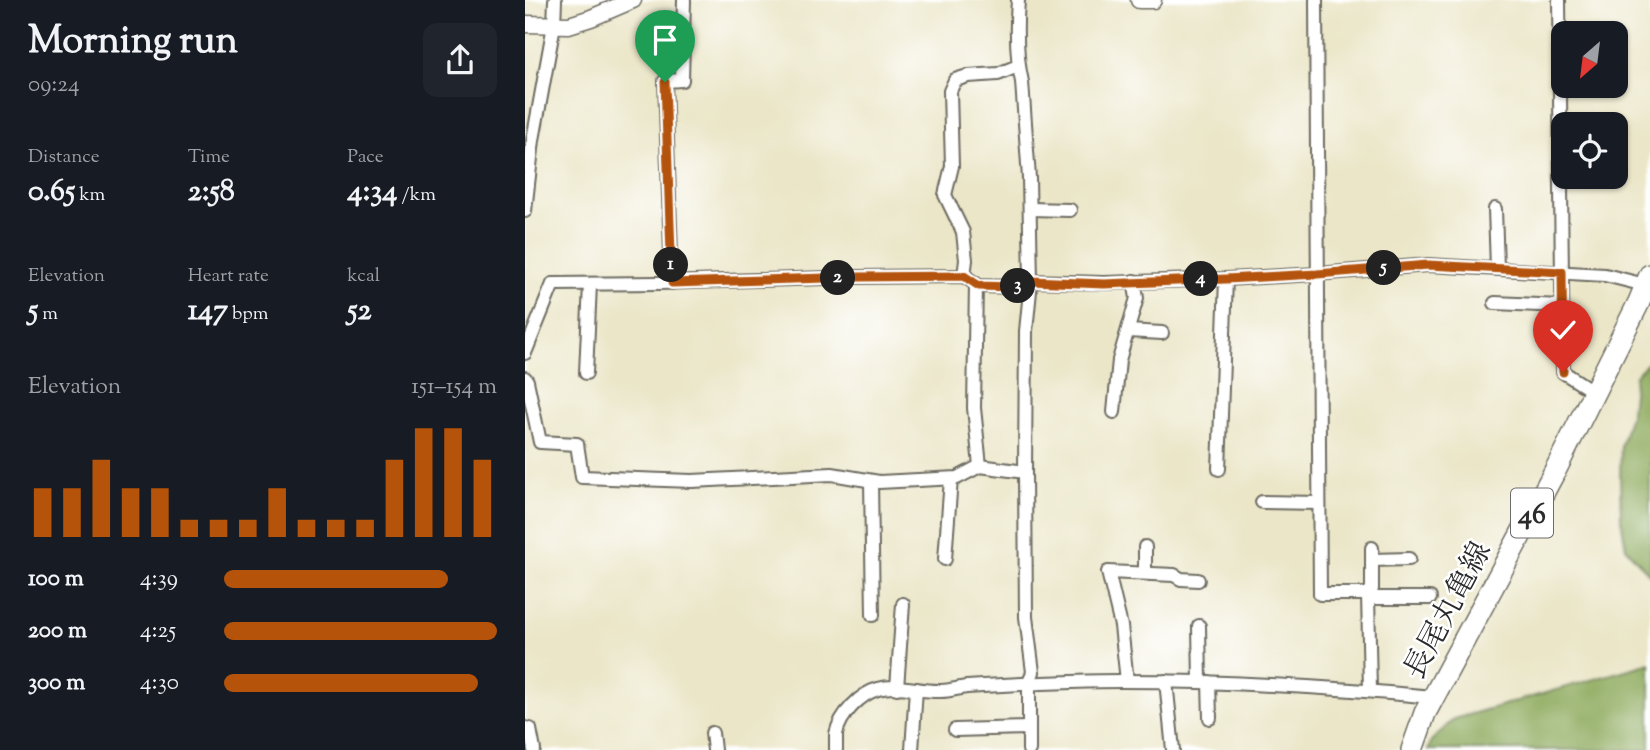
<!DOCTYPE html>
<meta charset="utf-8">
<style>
:root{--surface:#171b24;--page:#20242c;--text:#f1f3f6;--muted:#9ea1a6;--accent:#b45309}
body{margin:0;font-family:"Sorts Mill Goudy","Noto Serif JP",serif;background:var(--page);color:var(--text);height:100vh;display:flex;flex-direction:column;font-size:26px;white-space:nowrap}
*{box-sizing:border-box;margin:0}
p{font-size:23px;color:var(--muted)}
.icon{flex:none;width:38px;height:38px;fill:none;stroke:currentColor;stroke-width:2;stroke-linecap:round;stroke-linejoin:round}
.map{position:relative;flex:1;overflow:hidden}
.side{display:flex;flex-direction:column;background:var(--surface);width:525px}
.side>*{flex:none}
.needle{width:46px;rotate:208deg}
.controls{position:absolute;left:1026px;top:21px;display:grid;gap:14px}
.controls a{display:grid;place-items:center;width:77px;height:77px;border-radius:14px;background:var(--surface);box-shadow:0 2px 5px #0004;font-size:35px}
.pin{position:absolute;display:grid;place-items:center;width:60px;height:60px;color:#fff;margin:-72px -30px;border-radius:50% 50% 50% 0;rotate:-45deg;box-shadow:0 0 7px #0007}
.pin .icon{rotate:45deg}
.km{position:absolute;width:35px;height:35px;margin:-18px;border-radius:50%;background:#222;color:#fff;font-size:19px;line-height:35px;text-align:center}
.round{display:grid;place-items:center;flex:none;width:74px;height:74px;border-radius:14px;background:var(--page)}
.overview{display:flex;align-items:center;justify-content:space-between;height:119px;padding:0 28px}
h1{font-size:38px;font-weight:800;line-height:52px}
.metrics{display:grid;grid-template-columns:repeat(3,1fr);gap:10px;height:119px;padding:7px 28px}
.metrics div{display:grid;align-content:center}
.metrics b{font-size:30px;font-weight:800}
.metrics small{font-size:19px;font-weight:400}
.metrics p{font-size:19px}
.chart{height:196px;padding:14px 28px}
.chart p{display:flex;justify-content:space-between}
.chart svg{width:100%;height:126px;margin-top:7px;stroke:var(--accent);stroke-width:6}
ul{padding:0 28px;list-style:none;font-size:23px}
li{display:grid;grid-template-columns:112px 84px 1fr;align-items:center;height:52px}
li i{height:18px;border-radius:9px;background:var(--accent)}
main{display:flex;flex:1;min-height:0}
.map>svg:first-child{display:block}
.forest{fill:#90ac60;stroke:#5e6c46;stroke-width:2}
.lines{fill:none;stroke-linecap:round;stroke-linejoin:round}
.minor-casing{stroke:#6e6c62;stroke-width:16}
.tertiary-casing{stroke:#6e6c62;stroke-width:19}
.primary-casing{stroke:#6e6c62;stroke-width:24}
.minor{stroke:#fff;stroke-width:12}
.tertiary{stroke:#fff;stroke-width:16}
.primary{stroke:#fff;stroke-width:21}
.route-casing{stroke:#fff;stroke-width:14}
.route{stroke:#b45309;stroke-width:9}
.labels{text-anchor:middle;stroke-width:5;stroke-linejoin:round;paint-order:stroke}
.shield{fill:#fff;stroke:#6b6b6b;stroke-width:2}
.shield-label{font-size:28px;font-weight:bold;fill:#2b2b2b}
.street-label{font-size:30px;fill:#2b2b2b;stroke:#fff}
</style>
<main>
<section class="side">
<div class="overview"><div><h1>Morning run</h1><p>09:24</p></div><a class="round"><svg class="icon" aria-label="share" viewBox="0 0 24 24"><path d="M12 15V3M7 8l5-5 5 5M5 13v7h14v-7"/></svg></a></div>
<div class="metrics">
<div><p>Distance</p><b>0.65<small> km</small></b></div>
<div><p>Time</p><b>2:58</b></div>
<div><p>Pace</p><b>4:34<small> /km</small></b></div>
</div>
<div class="metrics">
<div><p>Elevation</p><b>5<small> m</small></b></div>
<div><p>Heart rate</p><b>147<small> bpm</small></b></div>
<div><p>kcal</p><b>52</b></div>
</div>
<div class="chart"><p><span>Elevation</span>151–154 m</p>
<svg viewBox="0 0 160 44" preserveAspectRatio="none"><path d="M5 44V27M15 44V27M25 44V17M35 44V27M45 44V27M55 44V38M65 44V38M75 44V38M85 44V27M95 44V38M105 44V38M115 44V38M125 44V17M135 44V6M145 44V6M155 44V17"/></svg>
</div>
<ul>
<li><b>100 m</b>4:39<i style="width:82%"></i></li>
<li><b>200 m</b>4:25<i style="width:100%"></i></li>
<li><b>300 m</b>4:30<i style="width:93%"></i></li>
</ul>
</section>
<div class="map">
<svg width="1125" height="750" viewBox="0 0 1125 750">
<rect width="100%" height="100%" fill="#fff"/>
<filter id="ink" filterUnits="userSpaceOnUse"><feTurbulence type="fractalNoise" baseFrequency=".0143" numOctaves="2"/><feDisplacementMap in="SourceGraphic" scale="14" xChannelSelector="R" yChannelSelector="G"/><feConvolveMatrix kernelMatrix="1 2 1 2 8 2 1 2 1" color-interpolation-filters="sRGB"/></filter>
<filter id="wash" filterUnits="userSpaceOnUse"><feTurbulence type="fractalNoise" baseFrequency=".00686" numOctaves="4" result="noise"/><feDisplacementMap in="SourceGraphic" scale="28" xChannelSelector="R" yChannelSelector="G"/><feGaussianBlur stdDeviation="1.57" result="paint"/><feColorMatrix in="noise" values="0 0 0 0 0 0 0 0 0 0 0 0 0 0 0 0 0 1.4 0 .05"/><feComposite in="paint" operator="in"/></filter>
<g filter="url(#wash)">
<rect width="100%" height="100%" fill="#ebe6c8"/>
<g class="forest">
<path d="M 1125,361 L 1125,575 L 1101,548 L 1096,519 L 1095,478 L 1096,445 L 1106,411 L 1110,375 Z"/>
<path d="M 1125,663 L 1125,750 L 903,750 L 907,740 L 929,719 Z"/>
</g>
</g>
<g filter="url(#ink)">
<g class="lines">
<g class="minor-casing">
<g id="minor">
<path d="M 493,0 C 491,27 491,56 497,82 L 504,178 L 506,281 L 501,331 L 500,472 L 501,617 L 508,672 L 504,683 L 504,750"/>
<path d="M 791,0 L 795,594 L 843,594 L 845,691"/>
<path d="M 1034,0 L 1038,372 L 1069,392"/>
<path d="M 505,209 L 545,210"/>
<path d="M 970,209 L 972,268"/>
<path d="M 0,211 L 8,140 L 29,25 L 30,0"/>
<path d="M 439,276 L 441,260 L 438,232 L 420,195 L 427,166 L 425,91 L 430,80 L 443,76 L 473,74 L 493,66"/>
<path d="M 147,283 L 140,81 L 157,80 L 159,0"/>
<path d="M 451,284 L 449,408 L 455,466"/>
<path d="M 970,303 L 1037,306"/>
<path d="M 603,331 L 637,333"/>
<path d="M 0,353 L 28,284 L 135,283 L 333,277 L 439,276 L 454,286 L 488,287 L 506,281 L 579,283 L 701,279 L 792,274 L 903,265 L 1080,275 L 1112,283 L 1124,290"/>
<path d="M 61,373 L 65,284"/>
<path d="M 0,378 L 2,381 L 15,442 L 52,444 L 57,477 L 167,481 L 307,474 L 354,482 L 432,478 L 455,466 L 500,472"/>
<path d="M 589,412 L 594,360 L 612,298 L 609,281"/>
<path d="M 694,469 L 701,279"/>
<path d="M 346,481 L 348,615"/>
<path d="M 737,502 L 794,503"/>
<path d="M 620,547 L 620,573"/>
<path d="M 420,559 L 426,479"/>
<path d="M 847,560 L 884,559"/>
<path d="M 843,594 L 847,589 L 847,548"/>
<path d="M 843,598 L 905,598"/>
<path d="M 674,626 L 675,682"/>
<path d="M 602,681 L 596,626 L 583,572 L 649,575 L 656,579 L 673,580"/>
<path d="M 641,681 L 648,750"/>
<path d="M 684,682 L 685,718"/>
<path d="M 372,688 L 378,604"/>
<path d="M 0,728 L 5,729 L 9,750"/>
<path d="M 430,730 L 504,728"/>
<path d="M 187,733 L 189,750"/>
<path d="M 311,750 C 311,745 311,739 311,734 C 315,715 335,694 353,689 C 373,683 395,692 416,691 C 425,691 433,688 442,687 C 493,684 545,681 596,681 C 700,681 805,687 908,697"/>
<path d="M 387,750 L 391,689"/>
</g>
</g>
<g class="tertiary-casing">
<g id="tertiary">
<path d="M 614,0 L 628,0"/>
<path d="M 0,24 L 44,25 L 66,18 L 108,0"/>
</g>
</g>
<g class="primary-casing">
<path id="primary" d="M 887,750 L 900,713 L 1031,469 L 1114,302 L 1125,275"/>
</g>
<use href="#minor" class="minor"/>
<use href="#tertiary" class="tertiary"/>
<use href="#primary" class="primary"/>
</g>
</g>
<g class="lines" filter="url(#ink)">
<g class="route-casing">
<path id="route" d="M 140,82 L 147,283 L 333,277 L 439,276 L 454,286 L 488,287 L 506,281 L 579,284 L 701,279 L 792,274 L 903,265 L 1037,272 L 1038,372"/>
</g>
<use href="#route" class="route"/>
</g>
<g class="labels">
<rect class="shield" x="986" y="488.5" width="42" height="49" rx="5"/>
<g class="shield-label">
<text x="1007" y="523">46</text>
</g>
<g class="street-label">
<text transform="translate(922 610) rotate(-62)" y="10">長尾丸亀線</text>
</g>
</g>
</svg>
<div class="controls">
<a><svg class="needle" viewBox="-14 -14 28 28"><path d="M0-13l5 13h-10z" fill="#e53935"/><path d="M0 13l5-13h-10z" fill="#9ea1a6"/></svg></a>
<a><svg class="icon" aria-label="locate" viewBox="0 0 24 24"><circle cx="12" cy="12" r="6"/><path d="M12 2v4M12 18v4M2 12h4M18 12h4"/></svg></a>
</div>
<div class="pin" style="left:140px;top:82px;background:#1e9e55"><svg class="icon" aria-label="arrive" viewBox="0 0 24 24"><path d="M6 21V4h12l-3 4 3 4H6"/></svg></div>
<div class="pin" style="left:1038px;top:372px;background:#d93025"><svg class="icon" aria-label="check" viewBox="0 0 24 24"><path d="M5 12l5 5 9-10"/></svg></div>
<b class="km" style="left:146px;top:265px">1</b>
<b class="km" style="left:313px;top:278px">2</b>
<b class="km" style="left:493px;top:286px">3</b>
<b class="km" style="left:676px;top:279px">4</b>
<b class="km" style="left:859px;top:268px">5</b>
</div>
</main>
